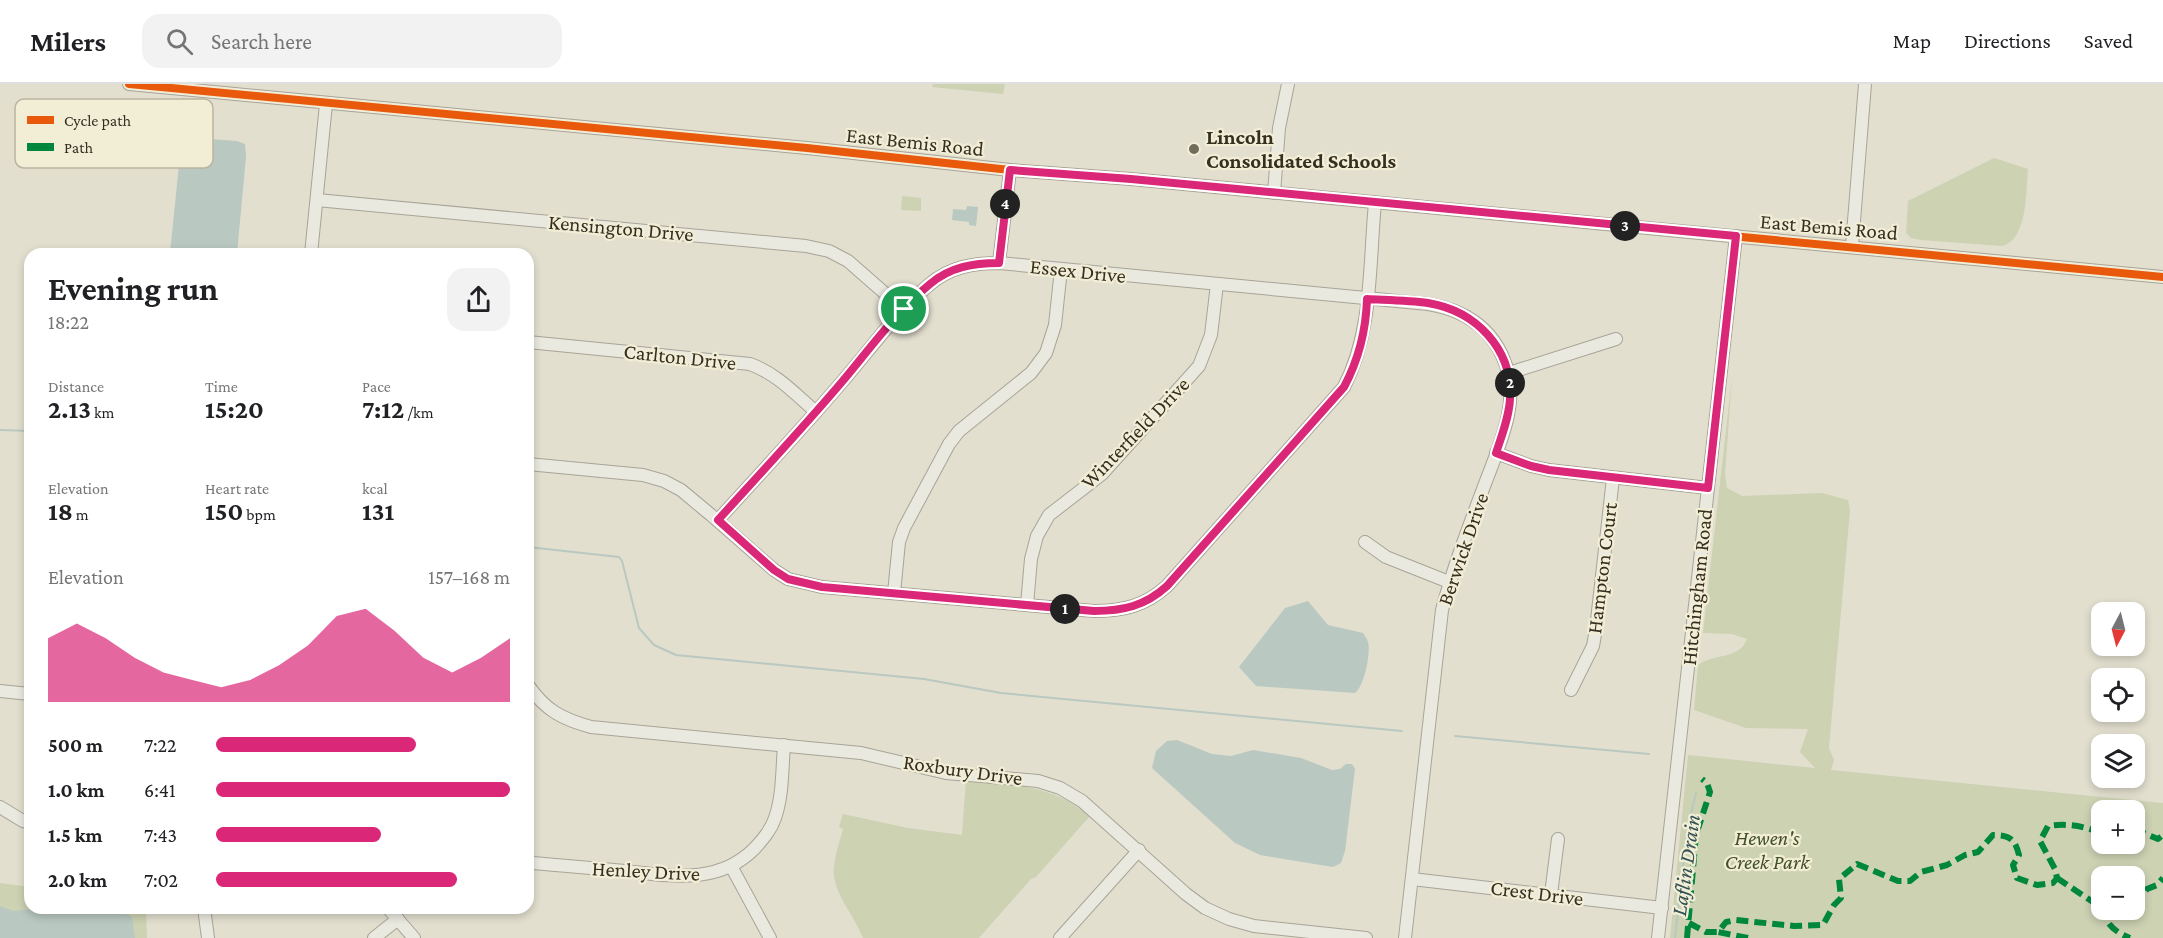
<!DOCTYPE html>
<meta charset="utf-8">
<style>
:root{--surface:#fff;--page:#f2f2f2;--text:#202124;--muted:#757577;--line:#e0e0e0;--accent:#db2777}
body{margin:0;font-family:"Crimson Pro",serif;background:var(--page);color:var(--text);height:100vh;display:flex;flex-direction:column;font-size:22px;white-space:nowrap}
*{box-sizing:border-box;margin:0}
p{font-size:20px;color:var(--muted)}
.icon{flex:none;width:33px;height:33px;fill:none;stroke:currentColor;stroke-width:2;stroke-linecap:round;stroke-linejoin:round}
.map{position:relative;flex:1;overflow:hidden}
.sheet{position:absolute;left:24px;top:164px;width:510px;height:666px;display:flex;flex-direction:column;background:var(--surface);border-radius:18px;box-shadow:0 3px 9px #0003}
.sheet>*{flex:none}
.needle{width:39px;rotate:187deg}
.buttons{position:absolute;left:2091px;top:518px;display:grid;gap:12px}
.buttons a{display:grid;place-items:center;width:54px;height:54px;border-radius:12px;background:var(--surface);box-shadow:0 3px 9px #0003;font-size:30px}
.pin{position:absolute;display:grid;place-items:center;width:51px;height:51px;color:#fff;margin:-26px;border:3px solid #fff;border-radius:50%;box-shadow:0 2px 6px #0007}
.km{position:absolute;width:30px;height:30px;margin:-15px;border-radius:50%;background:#222;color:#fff;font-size:16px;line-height:30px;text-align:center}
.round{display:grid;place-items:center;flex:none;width:63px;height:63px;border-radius:18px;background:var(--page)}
.overview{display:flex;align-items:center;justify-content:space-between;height:102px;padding:0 24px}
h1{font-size:33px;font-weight:700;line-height:45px}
.metrics{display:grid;grid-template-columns:repeat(3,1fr);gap:9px;height:102px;padding:6px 24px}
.metrics div{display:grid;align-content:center}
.metrics b{font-size:26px;font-weight:700}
.metrics small{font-size:16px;font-weight:400}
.metrics p{font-size:16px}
.chart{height:168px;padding:12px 24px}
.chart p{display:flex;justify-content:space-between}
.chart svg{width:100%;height:108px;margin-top:6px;fill:var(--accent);opacity:.7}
ul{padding:0 24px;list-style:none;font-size:20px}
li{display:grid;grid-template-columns:96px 72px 1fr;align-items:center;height:45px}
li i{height:15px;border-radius:8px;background:var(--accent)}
header{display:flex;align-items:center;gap:36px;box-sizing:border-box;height:84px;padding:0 30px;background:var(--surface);border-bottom:2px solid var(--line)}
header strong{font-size:28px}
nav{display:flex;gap:33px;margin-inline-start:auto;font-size:21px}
.search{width:420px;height:54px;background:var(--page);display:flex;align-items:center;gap:15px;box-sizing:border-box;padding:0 21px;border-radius:18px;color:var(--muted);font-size:22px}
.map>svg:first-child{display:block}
.green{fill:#cdd2b3;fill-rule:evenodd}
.water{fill:#b9c8c1}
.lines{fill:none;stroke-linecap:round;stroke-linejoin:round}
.stream{stroke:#b9c8c1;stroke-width:2}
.minor-casing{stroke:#a8a497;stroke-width:14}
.minor{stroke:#eae9e0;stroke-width:12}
.quiet{stroke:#00873e;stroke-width:6;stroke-dasharray:12 6;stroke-linecap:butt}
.cycleway-casing{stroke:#f2eed6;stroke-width:11}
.cycleway{stroke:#e8590c;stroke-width:8}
.route-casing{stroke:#fff;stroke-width:12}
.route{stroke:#db2777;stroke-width:8}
.poi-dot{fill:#726c5e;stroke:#f2eed6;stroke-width:2}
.labels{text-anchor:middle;stroke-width:4.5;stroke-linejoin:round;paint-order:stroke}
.poi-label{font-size:21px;font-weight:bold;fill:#362e21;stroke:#f2eed6;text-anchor:start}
.street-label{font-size:21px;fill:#362e21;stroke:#f2eed6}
.park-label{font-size:21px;font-style:italic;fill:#405029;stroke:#f2eed6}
.water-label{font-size:22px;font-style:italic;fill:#315154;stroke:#f2eed6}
.key{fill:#f2eed6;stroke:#bab4a0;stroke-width:1.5}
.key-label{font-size:16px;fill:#362e21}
</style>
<header>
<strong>Milers</strong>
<div class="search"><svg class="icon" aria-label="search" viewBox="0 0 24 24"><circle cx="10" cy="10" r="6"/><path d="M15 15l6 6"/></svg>Search here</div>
<nav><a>Map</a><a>Directions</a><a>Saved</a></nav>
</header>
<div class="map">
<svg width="2163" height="854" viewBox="0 0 2163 854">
<rect width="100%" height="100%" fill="#e2dfcf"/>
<g class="green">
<path d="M 933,0 L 1005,0 L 1003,10 L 932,3 Z"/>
<path d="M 1994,74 L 2028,85 C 2026,106 2028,156 2002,162 L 1921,156 L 1911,154 L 1906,149 L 1908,117 Z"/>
<path d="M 902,112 L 921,114 L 921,127 L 901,126 Z"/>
<path d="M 1732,293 L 1725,391 L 1727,404 L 1742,412 L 1822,409 L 1848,416 L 1850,426 L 1829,664 L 1834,676 L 1831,686 L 2163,719 L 2163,854 L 1670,854 L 1688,671 L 1815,684 L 1800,668 L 1808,645 L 1746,644 L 1694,626 L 1698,581 C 1714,569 1739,576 1747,555 L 1732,550 L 1703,549 ZM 2102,726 L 2134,726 L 2134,759 L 2102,759 ZM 2102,792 L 2134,792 L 2134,825 L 2102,825 Z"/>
<path d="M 966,696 C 1014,701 1051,700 1090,732 L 1036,793 L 1031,795 L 979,854 L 863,854 C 855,832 831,807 834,783 C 835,770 840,757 843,745 L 839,743 L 843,730 L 908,744 L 962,751 Z"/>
<path d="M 0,799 L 30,803 L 30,824 L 142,824 L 146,827 L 147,854 L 0,854 Z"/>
</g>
<g class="water">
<path d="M 195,54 L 237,57 L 245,60 L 246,73 L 237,169 L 170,169 L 180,71 L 183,62 Z"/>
<path d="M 967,122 L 978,123 L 976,142 L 969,141 L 969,138 L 952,136 L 953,125 L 966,126 Z"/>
<path d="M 1308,517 L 1328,541 L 1363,549 C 1365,552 1367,555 1368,558 C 1371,570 1364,602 1355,609 L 1256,602 L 1239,583 L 1285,524 Z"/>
<path d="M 1177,656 L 1212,670 L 1231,672 L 1253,666 L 1301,674 L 1332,686 L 1340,685 L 1346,680 L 1352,680 L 1355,685 L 1345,767 L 1341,779 L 1333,783 L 1260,771 L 1235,759 L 1152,684 L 1156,667 L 1167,657 Z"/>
<path d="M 0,822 L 13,827 L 43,824 L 118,824 L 132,833 L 135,854 L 0,854 Z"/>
</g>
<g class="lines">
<g class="stream">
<path d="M 0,346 L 30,347"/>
<path d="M 528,463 L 619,473 L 622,477 L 639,544 L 654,561 L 676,571 L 924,595 L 1001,609 L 1402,647"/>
<path d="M 1455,652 L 1649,670"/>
<path d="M 1675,854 L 1687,746 L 1696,709"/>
</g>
<g class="minor-casing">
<g id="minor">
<path d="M 129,0 L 807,64 L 1010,86 L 1131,95 L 2163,193"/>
<path d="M 1274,109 L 1279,44 L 1288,0"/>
<path d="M 317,116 L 806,162 L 829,167 L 848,177 L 904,226"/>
<path d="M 1852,162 L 1865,0"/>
<path d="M 311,170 L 326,20"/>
<path d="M 999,179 L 1010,86"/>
<path d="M 528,258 L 750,280 C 777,290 794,309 816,328"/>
<path d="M 1509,289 L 1616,255"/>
<path d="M 1496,369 L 1531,382 L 1549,386 L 1708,404"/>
<path d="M 528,380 L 643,391 L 664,397 L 681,406 L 711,431 L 774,486 L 788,495 L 822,503 L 1094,527 C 1123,527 1145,522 1167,502 L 1344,303 C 1373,247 1369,180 1375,119"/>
<path d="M 718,436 C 759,391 801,346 841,299 C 870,266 896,228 930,200 C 950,183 973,179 999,179 L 1428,220 C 1439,222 1449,224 1459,229 C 1499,247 1517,289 1508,331 C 1503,356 1492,381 1483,405 C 1468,445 1453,484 1442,526 L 1405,854"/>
<path d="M 1365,458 L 1386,473 L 1449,498"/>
<path d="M 894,509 L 899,458 L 904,444 L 949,360 L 959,347 L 1031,289 L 1046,269 L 1055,241 L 1061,185"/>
<path d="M 1027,521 L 1031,475 L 1037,452 L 1049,431 L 1102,390 L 1199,282 L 1211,251 L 1217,200"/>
<path d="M 528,601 C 545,626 562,635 591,643 L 861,669 L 946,689 L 1038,697 L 1060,704 L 1082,717 L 1186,810 L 1205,824 L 1229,835 L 1254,842 L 1366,854"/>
<path d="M 1571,606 L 1593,562 L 1596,545 L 1613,394"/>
<path d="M 0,607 L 30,610"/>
<path d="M 0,723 L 23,737 L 30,739"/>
<path d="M 528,776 L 533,779 C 564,782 594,784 625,787 C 671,792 719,801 755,764 C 763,755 771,746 775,734 C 783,711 782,685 784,661"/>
<path d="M 731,782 L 770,854"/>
<path d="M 1412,795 L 1662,824"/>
<path d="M 1551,810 L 1558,755"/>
<path d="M 204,824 L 208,854"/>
<path d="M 388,824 L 414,854"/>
<path d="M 374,854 L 398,835"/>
<path d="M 1060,854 L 1139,766"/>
<path d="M 1658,854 L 1736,152"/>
</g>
</g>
<use href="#minor" class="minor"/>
<g class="quiet">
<path d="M 2134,745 L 2158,755 L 2163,751"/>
<path d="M 2057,794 L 2102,824"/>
<path d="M 2134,819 L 2137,819 L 2147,805 L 2157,801 L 2163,794"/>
<path d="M 2110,825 L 2106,827 C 2103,840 2119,850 2130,854"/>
<path d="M 1689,839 L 1706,848 L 1718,848"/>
<path d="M 1687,854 L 1696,751 L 1710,708 L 1707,699 L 1702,695"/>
<path d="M 1748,854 L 1718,848 L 1726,838 L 1736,836 L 1794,842 L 1823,841 L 1834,821 L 1841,814 L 1839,795 L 1857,780 L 1898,797 L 1910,797 L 1921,788 L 1947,781 L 1965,771 L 1978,768 L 1993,751 C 2010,751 2015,755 2019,771 L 2013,781 L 2017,794 L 2037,801 L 2053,799 L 2057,794 L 2055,785 L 2040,757 L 2048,742 C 2067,739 2083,742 2102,749"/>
</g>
<g class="cycleway-casing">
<path id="cycleway" d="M 129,0 L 807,64 L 1010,86 L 1131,95 L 2163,193"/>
</g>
<use href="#cycleway" class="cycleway"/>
</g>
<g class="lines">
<g class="route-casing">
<path id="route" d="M 1010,86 L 1131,95 L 1736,152 L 1708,404 L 1549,386 L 1531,382 L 1496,369 C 1502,351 1509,333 1510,315 C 1513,265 1476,227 1428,219 C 1408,216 1387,216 1367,215 C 1366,246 1359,275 1344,303 L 1167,502 C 1145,522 1123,527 1094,527 L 822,503 L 788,495 L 774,486 L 718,436 C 759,391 801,346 841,299 C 869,266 896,228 930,200 C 950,183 973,179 999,179 Z"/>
</g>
<use href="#route" class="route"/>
</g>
<circle class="poi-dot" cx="1194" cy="65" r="6"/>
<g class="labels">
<g class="poi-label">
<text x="1206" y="60">Lincoln<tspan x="1206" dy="24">Consolidated Schools</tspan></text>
</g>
<g class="street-label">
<text transform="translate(915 58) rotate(6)" y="7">East Bemis Road</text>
<text transform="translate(1829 143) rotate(5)" y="7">East Bemis Road</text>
<text transform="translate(621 144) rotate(5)" y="7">Kensington Drive</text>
<text transform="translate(1078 187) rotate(6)" y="7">Essex Drive</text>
<text transform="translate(680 273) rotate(6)" y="7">Carlton Drive</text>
<text transform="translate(1135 349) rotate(-46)" y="7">Winterfield Drive</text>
<text transform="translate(1463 465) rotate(-71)" y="7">Berwick Drive</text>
<text transform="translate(1602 484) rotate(-83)" y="7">Hampton Court</text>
<text transform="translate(1697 503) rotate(-84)" y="7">Hitchingham Road</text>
<text transform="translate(963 686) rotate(8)" y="7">Roxbury Drive</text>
<text transform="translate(646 787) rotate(3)" y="7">Henley Drive</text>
<text transform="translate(1537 809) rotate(7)" y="7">Crest Drive</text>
</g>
<g class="park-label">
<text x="1767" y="761">Hewen's<tspan x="1767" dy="24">Creek Park</tspan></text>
</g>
<g class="water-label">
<text transform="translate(1685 781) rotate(-82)" y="8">Laflin Drain</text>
</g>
</g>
<rect x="15" y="15" width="198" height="69" rx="9" class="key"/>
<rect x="27" y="32" width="27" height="8" fill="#e8590c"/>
<rect x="27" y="59" width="27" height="8" fill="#00873e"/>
<g class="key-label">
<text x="64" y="42">Cycle path</text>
<text x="64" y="69">Path</text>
</g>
</svg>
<div class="buttons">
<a><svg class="needle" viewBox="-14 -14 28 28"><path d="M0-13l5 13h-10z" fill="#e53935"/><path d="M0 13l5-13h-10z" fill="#757577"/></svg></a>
<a><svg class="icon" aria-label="locate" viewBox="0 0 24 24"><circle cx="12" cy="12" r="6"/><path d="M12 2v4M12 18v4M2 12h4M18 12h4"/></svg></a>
<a><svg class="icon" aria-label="layers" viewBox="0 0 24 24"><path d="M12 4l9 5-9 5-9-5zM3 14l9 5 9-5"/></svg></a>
<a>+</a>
<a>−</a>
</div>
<div class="pin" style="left:904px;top:225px;background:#1e9e55"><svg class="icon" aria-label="arrive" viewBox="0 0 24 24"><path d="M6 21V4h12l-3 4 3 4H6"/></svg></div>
<b class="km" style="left:1065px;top:525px">1</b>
<b class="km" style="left:1510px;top:299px">2</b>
<b class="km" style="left:1625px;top:142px">3</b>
<b class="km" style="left:1005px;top:120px">4</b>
<section class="sheet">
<div class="overview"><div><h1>Evening run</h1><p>18:22</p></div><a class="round"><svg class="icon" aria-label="share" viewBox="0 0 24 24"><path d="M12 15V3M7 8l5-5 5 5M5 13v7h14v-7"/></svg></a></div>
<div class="metrics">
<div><p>Distance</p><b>2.13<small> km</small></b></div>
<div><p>Time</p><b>15:20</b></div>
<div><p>Pace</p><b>7:12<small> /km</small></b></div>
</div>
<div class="metrics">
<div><p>Elevation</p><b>18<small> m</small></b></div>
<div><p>Heart rate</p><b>150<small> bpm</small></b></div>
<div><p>kcal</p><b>131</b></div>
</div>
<div class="chart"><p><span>Elevation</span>157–168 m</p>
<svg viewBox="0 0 160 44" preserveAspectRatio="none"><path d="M0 44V18L10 12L20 18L30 26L40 32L50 35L60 38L70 35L80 29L90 21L100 9L110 6L120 15L130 26L140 32L150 26L160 18V44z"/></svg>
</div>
<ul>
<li><b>500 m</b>7:22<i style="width:68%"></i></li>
<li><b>1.0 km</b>6:41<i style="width:100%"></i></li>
<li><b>1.5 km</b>7:43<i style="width:56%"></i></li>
<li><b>2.0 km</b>7:02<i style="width:82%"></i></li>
</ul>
</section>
</div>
